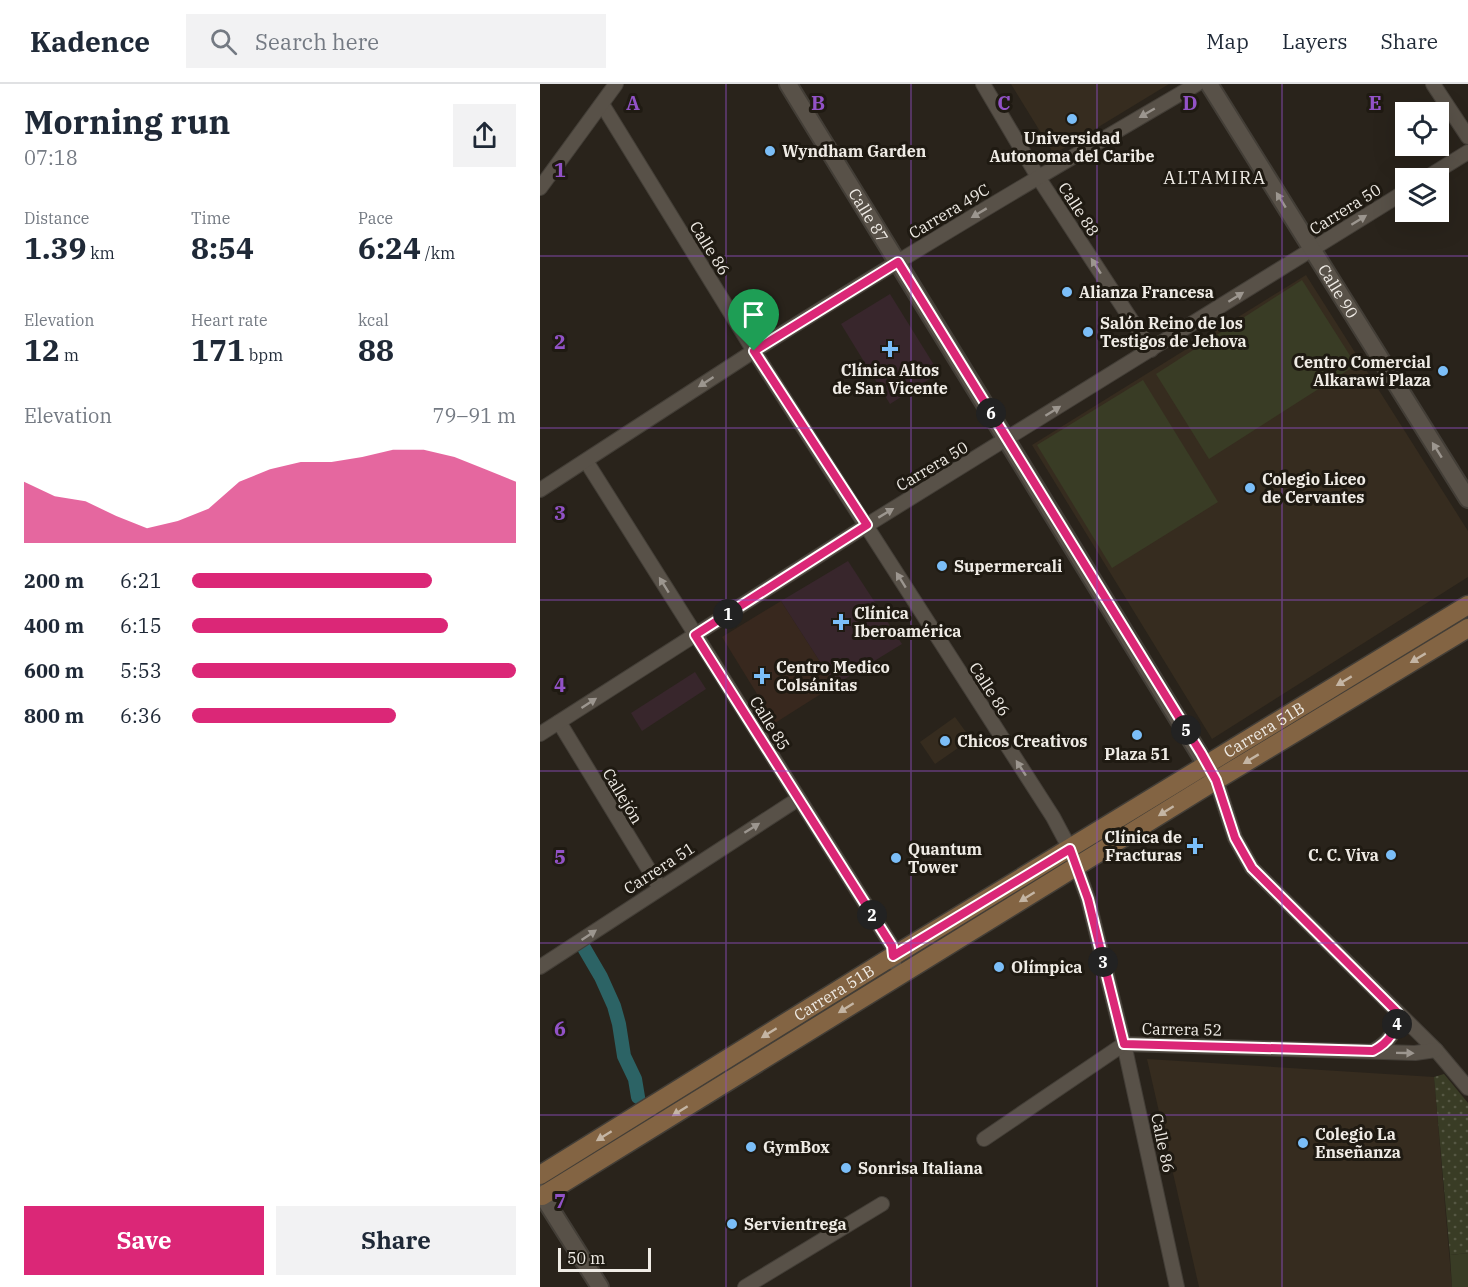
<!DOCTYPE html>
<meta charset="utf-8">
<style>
:root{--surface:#fff;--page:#f2f2f3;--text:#1f2937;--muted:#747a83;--line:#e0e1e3;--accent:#db2777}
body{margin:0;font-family:"IBM Plex Serif",serif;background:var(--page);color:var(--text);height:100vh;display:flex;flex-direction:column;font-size:22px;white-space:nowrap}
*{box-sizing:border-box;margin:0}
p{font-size:20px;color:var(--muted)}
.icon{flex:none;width:33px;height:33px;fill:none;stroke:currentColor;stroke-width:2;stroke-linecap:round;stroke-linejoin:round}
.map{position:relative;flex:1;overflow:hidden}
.side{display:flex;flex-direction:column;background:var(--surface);width:540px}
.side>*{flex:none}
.fabs{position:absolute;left:855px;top:18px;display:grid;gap:12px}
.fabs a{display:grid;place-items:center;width:54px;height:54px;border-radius:0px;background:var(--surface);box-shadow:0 6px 24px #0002;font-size:30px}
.scale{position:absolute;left:18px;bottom:15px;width:93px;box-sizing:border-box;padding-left:6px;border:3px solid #efebe5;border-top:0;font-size:16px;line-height:21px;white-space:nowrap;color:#efebe5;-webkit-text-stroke:4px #1f1a12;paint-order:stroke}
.pin{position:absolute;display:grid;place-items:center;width:51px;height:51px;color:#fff;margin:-62px -26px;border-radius:50% 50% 50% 0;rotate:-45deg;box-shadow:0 0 6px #0007}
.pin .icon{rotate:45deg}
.km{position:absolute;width:30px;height:30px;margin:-15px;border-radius:50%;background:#222;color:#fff;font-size:16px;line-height:30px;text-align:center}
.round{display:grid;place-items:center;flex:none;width:63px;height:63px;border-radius:0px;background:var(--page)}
.headline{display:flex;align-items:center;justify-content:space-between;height:102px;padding:0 24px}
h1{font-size:33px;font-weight:800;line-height:45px}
.figures{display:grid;grid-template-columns:repeat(3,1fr);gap:9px;height:102px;padding:6px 24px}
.figures div{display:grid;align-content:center}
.figures b{font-size:30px;font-weight:800}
.figures small{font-size:16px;font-weight:400}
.figures p{font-size:16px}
.chart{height:168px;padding:12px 24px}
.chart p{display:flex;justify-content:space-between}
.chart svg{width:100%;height:108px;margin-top:6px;fill:var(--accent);opacity:.7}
.primary-button{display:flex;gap:12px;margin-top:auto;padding:12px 24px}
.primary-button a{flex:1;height:69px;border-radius:0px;background:var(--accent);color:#fff;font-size:24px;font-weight:800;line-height:69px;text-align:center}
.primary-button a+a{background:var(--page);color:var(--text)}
ul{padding:0 24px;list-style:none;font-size:20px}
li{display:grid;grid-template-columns:96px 72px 1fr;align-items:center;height:45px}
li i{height:15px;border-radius:8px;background:var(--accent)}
header{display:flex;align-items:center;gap:36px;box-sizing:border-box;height:84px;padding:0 30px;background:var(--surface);border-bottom:2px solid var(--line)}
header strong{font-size:28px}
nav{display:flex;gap:33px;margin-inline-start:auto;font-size:21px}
.search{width:420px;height:54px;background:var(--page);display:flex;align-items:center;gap:15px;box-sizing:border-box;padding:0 21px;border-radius:0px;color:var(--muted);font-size:22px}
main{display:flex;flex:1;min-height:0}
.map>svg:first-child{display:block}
.commercial{fill:#38281e}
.built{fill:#362c1f}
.medical{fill:#38262c}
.grass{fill:url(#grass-dots)}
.garden{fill:#393c25}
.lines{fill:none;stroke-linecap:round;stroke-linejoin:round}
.canal{stroke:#2c6365;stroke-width:14}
.minor-casing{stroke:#433e37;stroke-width:16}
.tertiary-casing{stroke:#433e37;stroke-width:20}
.secondary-casing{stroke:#433e37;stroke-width:21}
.minor{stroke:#585148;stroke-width:14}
.tertiary{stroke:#585148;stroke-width:16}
.secondary{stroke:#836443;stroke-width:18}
.oneway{fill:#9c968f}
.oneway2{fill:#c4b5a4}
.route-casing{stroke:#fff;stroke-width:12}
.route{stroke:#db2777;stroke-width:8}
.grid{fill:none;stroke:#9252c7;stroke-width:1.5;stroke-opacity:0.55}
.poi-dot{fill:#7bbef8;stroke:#1f1a12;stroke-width:2}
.labels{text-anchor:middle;stroke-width:6;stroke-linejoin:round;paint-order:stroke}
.poi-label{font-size:16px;font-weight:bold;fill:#efebe5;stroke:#1f1a12;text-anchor:start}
.street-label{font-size:16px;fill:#efebe5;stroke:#1f1a12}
.neighbourhood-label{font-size:18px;letter-spacing:1.5px;fill:#efebe5;stroke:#1f1a12}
.grid-label{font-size:20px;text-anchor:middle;font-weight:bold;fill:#9252c7;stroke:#1f1a12;stroke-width:6;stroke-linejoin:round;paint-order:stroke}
</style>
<header>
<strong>Kadence</strong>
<div class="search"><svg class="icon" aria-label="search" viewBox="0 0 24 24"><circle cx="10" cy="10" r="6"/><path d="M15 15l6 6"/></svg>Search here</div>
<nav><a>Map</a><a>Layers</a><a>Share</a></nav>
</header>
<main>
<section class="side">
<div class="headline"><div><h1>Morning run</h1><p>07:18</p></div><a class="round"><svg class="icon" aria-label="share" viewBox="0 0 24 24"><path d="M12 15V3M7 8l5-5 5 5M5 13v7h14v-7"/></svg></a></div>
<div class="figures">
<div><p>Distance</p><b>1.39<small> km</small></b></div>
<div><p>Time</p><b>8:54</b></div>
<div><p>Pace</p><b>6:24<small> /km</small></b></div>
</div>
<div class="figures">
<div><p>Elevation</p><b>12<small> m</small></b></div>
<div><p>Heart rate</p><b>171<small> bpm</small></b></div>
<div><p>kcal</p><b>88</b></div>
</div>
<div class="chart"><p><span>Elevation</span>79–91 m</p>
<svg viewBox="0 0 160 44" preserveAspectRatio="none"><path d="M0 44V19L10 25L20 27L30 33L40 38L50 35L60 30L70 19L80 14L90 11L100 11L110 9L120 6L130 6L140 9L150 14L160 19V44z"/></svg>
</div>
<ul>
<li><b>200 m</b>6:21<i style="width:74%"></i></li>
<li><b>400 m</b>6:15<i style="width:79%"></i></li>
<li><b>600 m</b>5:53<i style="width:100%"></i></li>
<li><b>800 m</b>6:36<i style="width:63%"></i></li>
</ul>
<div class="primary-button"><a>Save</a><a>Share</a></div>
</section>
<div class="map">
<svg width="928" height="1203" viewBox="0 0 928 1203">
<defs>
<pattern id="grass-dots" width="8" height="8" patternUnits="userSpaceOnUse" patternTransform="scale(1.5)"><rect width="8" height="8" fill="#393c25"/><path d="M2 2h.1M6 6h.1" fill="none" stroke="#565844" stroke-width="1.8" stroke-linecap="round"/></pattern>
</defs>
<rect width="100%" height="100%" fill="#29231b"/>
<path class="commercial" d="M 241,517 L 295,601 L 235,639 L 182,553 Z"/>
<g class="built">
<path d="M 471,0 L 629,0 L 514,70 Z"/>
<path d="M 766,191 L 928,447 L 928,493 L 672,655 L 492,361 Z"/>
<path d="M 415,633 L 431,655 L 395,680 L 380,658 Z"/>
<path d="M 607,975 L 894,993 L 912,1203 L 659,1203 Z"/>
</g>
<g class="medical">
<path d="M 350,210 L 399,289 L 350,320 L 301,240 Z"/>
<path d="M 308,477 L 362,560 L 295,601 L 241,517 Z"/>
<path d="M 155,588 L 166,605 L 102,647 L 91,629 Z"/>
</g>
<path class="grass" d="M 904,990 L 928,1019 L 928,1169 L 910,1171 L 894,993 Z"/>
<g class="garden">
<path d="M 762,196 L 816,281 L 669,375 L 616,290 Z"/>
<path d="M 603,296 L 678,418 L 572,484 L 497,361 Z"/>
<path d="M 928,1169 L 928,1203 L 912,1203 L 910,1171 Z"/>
</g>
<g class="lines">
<path class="canal" d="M 40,857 L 61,893 L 74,922 L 79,940 L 84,972 L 95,995 L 98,1013"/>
<g class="minor-casing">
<g id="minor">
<path d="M 443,0 L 498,93 L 611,266"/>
<path d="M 893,0 L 928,53"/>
<path d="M 62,20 L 214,267 L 513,733 L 530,765 L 548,815 L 584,960 L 637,1203"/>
<path d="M 886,94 L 928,68"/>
<path d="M 0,104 L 76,0"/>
<path d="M 46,377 L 352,862 L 354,879"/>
<path d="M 0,406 C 72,360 142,313 214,267 C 359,175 508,87 657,0"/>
<path d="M 19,638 L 120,804"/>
<path d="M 0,650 L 327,441 L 866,107"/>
<path d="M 676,696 L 695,754 L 712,784 L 896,966 L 928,1004"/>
<path d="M 0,883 L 258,715"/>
<path d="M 833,967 C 850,958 856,947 858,929"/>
<path d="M 444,1055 L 584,960 L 875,969 L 896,966"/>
<path d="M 205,1203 L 342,1120"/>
</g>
</g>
<g class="tertiary-casing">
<g id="tertiary">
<path id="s1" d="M 248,0 L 673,692"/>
<path id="s2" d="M 669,0 L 928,415"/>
<path d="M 0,1108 L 60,1203"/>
</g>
</g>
<g class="secondary-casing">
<g id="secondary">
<path id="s3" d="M 0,1091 L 353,872 L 928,521"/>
<path d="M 2,1112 L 665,703 L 928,544"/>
</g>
</g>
<use href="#minor" class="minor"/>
<use href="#tertiary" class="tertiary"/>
<use href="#secondary" class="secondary"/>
</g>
<defs><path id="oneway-solid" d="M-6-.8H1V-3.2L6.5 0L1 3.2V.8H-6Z" transform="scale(1.5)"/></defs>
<g class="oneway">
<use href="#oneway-solid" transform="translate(607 29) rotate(150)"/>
<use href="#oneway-solid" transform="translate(741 116) rotate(-122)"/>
<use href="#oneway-solid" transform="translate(439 129) rotate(149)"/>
<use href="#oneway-solid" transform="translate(819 136) rotate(-32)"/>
<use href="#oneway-solid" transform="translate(556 182) rotate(-123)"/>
<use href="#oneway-solid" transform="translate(696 213) rotate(-32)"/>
<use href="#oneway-solid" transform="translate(166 298) rotate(147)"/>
<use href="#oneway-solid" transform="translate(513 327) rotate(-32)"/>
<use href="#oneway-solid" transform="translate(897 366) rotate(-122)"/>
<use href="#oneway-solid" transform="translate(346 429) rotate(-31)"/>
<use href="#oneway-solid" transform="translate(361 496) rotate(-122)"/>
<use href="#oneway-solid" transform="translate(124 501) rotate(-122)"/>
<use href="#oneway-solid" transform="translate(49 619) rotate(-33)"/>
<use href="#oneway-solid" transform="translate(481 684) rotate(-123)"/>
<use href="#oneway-solid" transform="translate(212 744) rotate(-32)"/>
<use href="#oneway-solid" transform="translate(49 851) rotate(-34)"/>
<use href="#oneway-solid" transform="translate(865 969) rotate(1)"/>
</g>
<g class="oneway2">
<use href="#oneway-solid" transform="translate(878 574) rotate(149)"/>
<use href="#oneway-solid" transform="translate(804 597) rotate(149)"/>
<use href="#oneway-solid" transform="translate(711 675) rotate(149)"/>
<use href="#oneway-solid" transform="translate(626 727) rotate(148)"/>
<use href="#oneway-solid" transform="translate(487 813) rotate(148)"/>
<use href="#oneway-solid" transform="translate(306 924) rotate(148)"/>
<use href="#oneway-solid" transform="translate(229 949) rotate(148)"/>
<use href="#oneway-solid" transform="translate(140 1027) rotate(148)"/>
<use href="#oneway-solid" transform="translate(64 1052) rotate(148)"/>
</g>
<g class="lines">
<g class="route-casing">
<path id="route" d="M 358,178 L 661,669 L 676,696 L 695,754 L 712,784 L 858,929 C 856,947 850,958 833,967 L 584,960 L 548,815 L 530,765 L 353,872 L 352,862 L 155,551 L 327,441 L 214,267 Z"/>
</g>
<use href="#route" class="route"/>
</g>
<path class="grid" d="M 186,0 L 186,1203M 371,0 L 371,1203M 557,0 L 557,1203M 742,0 L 742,1203M 0,172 L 928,172M 0,344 L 928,344M 0,516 L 928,516M 0,687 L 928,687M 0,859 L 928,859M 0,1031 L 928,1031"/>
<g class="poi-dot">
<circle cx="532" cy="35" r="6"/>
<circle cx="230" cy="67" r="6"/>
<circle cx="527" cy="208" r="6"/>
<circle cx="548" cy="248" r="6"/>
<path d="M347 256h6v6h6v6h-6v6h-6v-6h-6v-6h6z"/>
<circle cx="903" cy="287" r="6"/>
<circle cx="710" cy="404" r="6"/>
<circle cx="402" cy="482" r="6"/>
<path d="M298 529h6v6h6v6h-6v6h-6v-6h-6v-6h6z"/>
<path d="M219 583h6v6h6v6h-6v6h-6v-6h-6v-6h6z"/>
<circle cx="597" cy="651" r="6"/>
<circle cx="405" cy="657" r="6"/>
<path d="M652 753h6v6h6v6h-6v6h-6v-6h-6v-6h6z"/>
<circle cx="851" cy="771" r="6"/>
<circle cx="356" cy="774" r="6"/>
<circle cx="459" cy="883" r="6"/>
<circle cx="763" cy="1059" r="6"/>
<circle cx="211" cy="1063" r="6"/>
<circle cx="306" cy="1084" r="6"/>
<circle cx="192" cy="1140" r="6"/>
</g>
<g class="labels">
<g class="poi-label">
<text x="532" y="60" text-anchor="middle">Universidad<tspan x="532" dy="18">Autonoma del Caribe</tspan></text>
<text x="242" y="73">Wyndham Garden</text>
<text x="539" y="214">Alianza Francesa</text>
<text x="560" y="245">Salón Reino de los<tspan x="560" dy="18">Testigos de Jehova</tspan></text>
<text x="891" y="284" text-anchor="end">Centro Comercial<tspan x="891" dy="18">Alkarawi Plaza</tspan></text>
<text x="350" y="292" text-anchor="middle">Clínica Altos<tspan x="350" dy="18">de San Vicente</tspan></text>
<text x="722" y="401">Colegio Liceo<tspan x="722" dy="18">de Cervantes</tspan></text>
<text x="414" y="488">Supermercali</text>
<text x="314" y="535">Clínica<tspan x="314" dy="18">Iberoamérica</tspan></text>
<text x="236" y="589">Centro Medico<tspan x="236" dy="18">Colsánitas</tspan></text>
<text x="417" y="663">Chicos Creativos</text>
<text x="597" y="676" text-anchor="middle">Plaza 51</text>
<text x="642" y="759" text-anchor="end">Clínica de<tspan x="642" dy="18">Fracturas</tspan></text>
<text x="368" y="771">Quantum<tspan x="368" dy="18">Tower</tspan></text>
<text x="839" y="777" text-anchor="end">C. C. Viva</text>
<text x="471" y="889">Olímpica</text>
<text x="775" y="1056">Colegio La<tspan x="775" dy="18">Enseñanza</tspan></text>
<text x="223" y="1069">GymBox</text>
<text x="318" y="1090">Sonrisa Italiana</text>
<text x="204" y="1146">Servientrega</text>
</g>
<g class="street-label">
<text transform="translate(539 125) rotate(57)" y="6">Calle 88</text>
<text transform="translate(805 125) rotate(-32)" y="6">Carrera 50</text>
<text transform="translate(409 127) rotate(-31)" y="6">Carrera 49C</text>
<text dy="6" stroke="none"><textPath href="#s1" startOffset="154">Calle 87</textPath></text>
<text transform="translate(170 164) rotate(58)" y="6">Calle 86</text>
<text dy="6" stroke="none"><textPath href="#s2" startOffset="244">Calle 90</textPath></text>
<text transform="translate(392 382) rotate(-31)" y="6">Carrera 50</text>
<text transform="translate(450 605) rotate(57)" y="6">Calle 86</text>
<text transform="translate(230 639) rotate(58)" y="6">Calle 85</text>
<text dy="6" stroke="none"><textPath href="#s3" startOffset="850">Carrera 51B</textPath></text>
<text transform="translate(83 712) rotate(59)" y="6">Callejón</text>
<text transform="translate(119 784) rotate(-33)" y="6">Carrera 51</text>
<text dy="6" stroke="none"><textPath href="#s3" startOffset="346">Carrera 51B</textPath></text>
<text transform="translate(642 945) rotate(1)" y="6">Carrera 52</text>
<text transform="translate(623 1059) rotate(78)" y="6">Calle 86</text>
</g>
<g class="neighbourhood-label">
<text x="675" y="100">ALTAMIRA</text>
</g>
</g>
<g class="grid-label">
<text x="93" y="26">A</text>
<text x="278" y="26">B</text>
<text x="464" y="26">C</text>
<text x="650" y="26">D</text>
<text x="835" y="26">E</text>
<text x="20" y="93">1</text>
<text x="20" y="265">2</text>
<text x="20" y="436">3</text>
<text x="20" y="608">4</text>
<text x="20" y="780">5</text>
<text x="20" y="952">6</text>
<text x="20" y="1124">7</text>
</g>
</svg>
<div class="fabs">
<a><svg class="icon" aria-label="locate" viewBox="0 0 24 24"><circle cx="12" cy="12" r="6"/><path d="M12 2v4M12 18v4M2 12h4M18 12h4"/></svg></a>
<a><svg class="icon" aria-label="layers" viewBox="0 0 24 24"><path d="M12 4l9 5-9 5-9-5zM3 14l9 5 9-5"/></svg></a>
</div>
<div class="scale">50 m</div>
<div class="pin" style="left:214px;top:267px;background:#1e9e55"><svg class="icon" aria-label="arrive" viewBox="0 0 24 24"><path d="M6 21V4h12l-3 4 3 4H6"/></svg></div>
<b class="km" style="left:188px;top:530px">1</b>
<b class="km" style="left:332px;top:831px">2</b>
<b class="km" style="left:563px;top:878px">3</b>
<b class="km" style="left:857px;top:940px">4</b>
<b class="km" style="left:646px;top:646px">5</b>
<b class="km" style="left:451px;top:329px">6</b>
</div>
</main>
